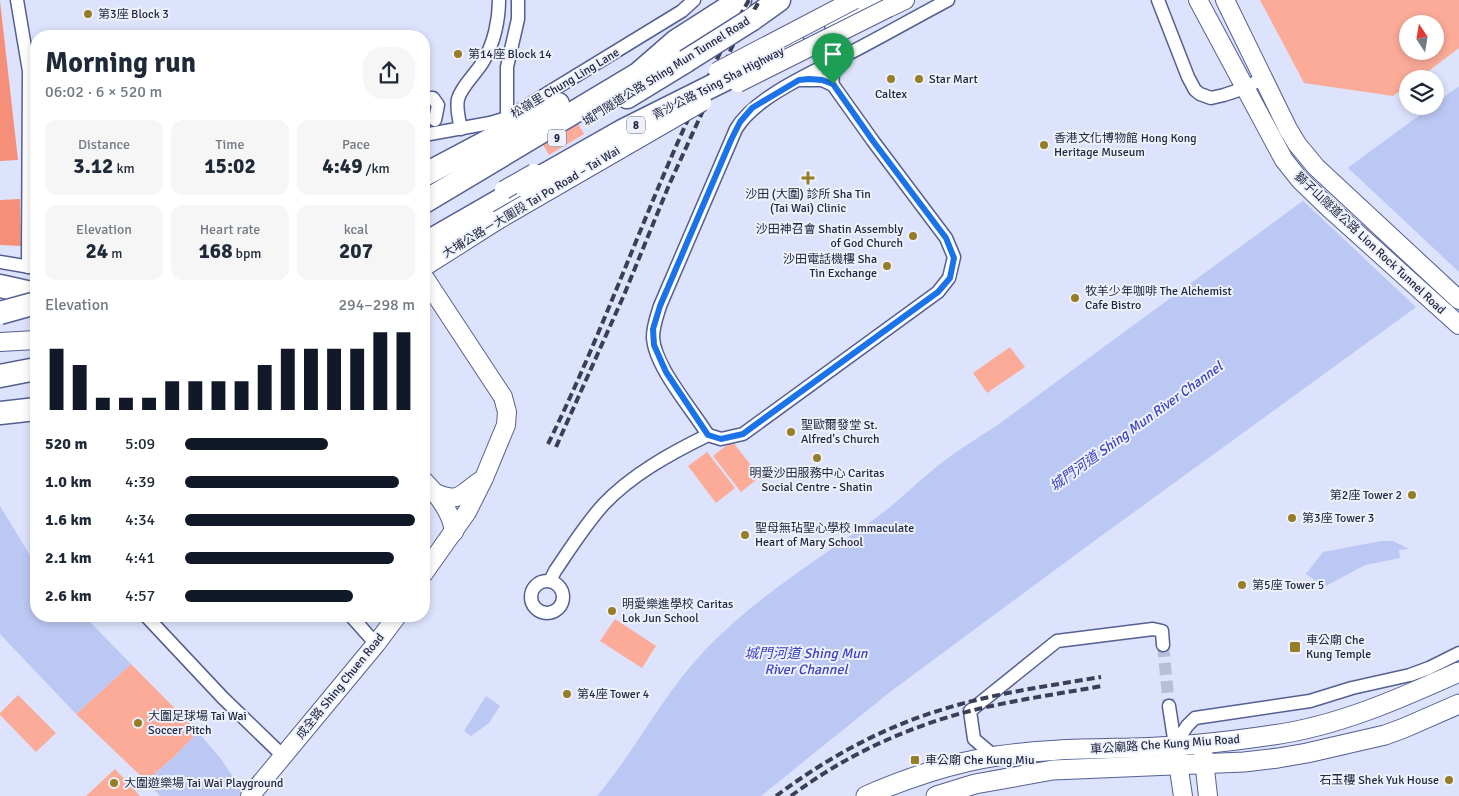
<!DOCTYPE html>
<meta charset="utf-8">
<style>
:root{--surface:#fff;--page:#f6f6f7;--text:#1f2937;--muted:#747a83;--accent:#111827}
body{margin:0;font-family:Signika,"Noto Sans TC",sans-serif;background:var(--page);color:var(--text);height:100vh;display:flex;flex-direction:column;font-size:19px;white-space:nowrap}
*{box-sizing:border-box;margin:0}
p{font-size:16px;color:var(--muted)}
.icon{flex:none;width:28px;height:28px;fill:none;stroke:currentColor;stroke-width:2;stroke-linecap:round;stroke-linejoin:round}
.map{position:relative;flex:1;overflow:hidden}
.panel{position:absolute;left:30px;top:30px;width:400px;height:592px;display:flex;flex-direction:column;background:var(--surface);border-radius:20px;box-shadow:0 2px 8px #0003}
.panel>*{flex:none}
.needle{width:32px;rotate:348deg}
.fabs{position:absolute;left:1399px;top:15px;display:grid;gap:10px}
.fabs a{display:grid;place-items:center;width:45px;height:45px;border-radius:50%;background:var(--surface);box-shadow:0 2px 8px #0003;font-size:25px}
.pin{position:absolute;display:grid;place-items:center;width:42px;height:42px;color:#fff;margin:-51px -21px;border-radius:50% 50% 50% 0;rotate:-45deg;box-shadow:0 0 5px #0007}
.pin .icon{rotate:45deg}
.round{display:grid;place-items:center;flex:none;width:52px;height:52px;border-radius:20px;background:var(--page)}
.overview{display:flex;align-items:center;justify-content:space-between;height:85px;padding:0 15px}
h1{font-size:28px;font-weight:700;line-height:38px}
.figures{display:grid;grid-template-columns:repeat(3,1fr);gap:8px;height:85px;padding:5px 15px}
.figures div{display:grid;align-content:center;border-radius:12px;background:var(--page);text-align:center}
.figures b{font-size:21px;font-weight:700}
.figures small{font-size:14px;font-weight:400}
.figures p{font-size:14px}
.chart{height:140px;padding:10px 15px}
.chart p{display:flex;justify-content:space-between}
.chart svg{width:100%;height:90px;margin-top:5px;stroke:var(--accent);stroke-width:6}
ul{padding:0 15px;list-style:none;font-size:16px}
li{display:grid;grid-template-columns:80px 60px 1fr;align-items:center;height:38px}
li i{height:12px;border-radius:6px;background:var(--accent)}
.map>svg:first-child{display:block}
.green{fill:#fbab98;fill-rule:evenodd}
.forest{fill:#f58f79}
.water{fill:#bcc8f4}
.pier{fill:#dde3fc}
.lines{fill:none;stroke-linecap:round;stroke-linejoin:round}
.street-tunnel{stroke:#b8bed6;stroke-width:12;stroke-dasharray:12 6;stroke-linecap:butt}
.street-casing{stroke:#545f93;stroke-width:15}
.secondary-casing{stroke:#545f93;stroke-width:20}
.primary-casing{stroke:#545f93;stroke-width:21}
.highway-casing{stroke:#545f93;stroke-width:25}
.street{stroke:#fff;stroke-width:12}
.secondary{stroke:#fff;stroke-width:18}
.primary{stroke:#fff;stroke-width:19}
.highway{stroke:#fff;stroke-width:22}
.rail{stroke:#3a3f55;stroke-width:4;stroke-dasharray:8 4;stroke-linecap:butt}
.secondary-bridge-casing{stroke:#545f93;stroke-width:20;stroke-linecap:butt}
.highway-bridge-casing{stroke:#545f93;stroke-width:25;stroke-linecap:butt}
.secondary-bridge{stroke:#fff;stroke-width:18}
.highway-bridge{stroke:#fff;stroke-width:22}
.route-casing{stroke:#fff;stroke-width:10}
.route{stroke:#1a73e8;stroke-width:6}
.poi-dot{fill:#957e25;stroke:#eef1fd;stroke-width:2}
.labels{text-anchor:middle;stroke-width:4;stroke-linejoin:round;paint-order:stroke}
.shield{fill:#eef1fd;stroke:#606477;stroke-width:1}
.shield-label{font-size:11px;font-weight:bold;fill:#23283e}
.poi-label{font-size:12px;fill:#23283e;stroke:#eef1fd;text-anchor:start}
.street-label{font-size:12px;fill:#23283e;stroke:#eef1fd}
.water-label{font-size:14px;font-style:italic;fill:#3c43bf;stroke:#eef1fd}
</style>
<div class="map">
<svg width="1459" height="796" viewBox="0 0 1459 796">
<rect width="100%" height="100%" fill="#dde3fc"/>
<g class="green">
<path d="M 1260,0 L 1459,0 L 1459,48 L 1418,79 L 1408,79 L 1407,86 L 1393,96 L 1304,83 ZM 1408,24 L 1435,24 L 1435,51 L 1408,51 Z"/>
<path d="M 570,110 L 584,134 L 549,155 L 535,131 Z"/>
<path d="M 1010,347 L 1025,367 L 987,393 L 973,373 Z"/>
<path d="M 732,441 L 760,477 L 741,492 L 713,456 Z"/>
<path d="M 707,452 L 735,488 L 716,503 L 688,466 Z"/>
<path d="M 615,619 L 656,646 L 642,668 L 600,641 Z"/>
<path d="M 131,664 L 198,732 L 173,758 L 146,781 L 76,714 Z"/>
<path d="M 18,695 L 56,733 L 36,752 L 0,715 L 0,713 Z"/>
<path d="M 115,769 L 140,796 L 86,796 Z"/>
</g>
<g class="forest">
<path d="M 0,1 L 18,160 L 0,161 Z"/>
<path d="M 20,199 L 21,246 L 0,245 L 0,200 Z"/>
</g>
<g class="water">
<path d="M 1459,86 L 1459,276 L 1086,547 L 890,692 L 761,796 L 597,796 C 636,750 663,694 705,650 C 756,597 817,560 876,518 C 898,502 918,481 940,464 C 958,450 979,437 999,424 L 1432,106 L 1435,106 L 1435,104 Z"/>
<path d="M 0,506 L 36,565 L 36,616 L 84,616 L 131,664 L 76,714 L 0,634 Z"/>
<path d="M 1381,541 L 1393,541 L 1409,549 L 1399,550 L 1400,558 L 1365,565 L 1324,587 L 1306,574 L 1323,552 Z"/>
<path d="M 486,696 L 500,706 L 489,723 L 471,736 L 464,731 Z"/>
<path d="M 198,732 L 221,759 L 246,796 L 160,796 L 146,781 L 173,758 Z"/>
</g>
<path class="pier" d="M 1346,166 L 1459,272 L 1459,279 L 1418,309 L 1301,199 Z"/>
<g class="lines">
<path class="street-tunnel" d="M 1163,645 L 1169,706"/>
<g class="street-casing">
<g id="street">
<path d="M 17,0 L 29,71 L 28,267"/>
<path d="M 1158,0 L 1188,77 L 1195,90 L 1200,94 L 1211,98 L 1224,95 L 1245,88 L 1263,78"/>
<path d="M 801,80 L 822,80 L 833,85"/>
<path d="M 424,98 L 433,98 L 438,105 L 435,120"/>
<path d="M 507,118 L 507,67 L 518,19 L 518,0"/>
<path d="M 461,129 C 459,120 456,108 458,99 C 462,85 477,73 484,60 C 494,43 499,20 499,0"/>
<path d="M 424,135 L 490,123 L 507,118 L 682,11 L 694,0"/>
<path d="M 0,262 L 36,268"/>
<path d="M 708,435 C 692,409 654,366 653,337 C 653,326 657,316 660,306 L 736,129 C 756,96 812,73 846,55 C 881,37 914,18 948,0"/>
<circle cx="547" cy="597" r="16"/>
<path d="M 550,581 L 555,571 C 570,549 585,525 603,505 C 631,475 671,453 708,435 L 721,439 L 743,434 L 938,292 L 949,278 L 954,257 L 946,238 L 873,141 L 833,85 C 831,70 836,66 845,56"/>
<path d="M 146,616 L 223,698 L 283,756"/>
<path d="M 351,616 L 376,644"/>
<path d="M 1169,706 L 1175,745"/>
<path d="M 1175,745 L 1187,726 L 1195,718 L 1310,701 L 1352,688 L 1410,675 L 1429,668 L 1459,653"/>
<path d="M 994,756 L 974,739 L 970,711 L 1057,641 L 1153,629 L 1162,631 L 1163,645"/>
</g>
</g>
<g class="secondary-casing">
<g id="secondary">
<path d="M 1198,0 L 1284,160 L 1300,180 L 1329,208 L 1459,325"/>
<path d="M 1225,0 L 1288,129 L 1297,144 L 1316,167 L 1459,300"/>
<path d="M 888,8 L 905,0"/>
<path d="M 424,267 L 498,220"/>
<path d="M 424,277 L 503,397 L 507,412 L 506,425 L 484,478 L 467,512 L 424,573"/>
<path d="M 0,342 L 36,340"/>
<path d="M 424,481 C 438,495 452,512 454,532"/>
<path d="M 438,494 C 460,503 462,493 480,481"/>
<path d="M 1176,750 L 1183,796"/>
<path d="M 1203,751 L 1208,796"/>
<path d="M 250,796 L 376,644 L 397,616"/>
</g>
</g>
<g class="primary-casing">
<g id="primary">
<path d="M 866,796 C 904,779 955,762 997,756 C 1042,749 1087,749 1133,748 C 1179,747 1227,742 1273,735 C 1338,726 1399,699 1459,672"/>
<path d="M 936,796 L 975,784 L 1053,770 L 1244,762 L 1278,758 L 1307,753 L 1385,735 L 1404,728 L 1459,704"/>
</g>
</g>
<g class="highway-casing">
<g id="highway">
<path d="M 751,20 L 779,0"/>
<path d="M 836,24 L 884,0"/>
<path d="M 748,68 L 794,45"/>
<path d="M 627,97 L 686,61"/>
<path d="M 424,175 L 558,104"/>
<path d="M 424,202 L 638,74 L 676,41 L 740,0"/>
<path d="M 424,244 L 525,186"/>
<path d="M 0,286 L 36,294"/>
<path d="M 0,376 L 36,369"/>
<path d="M 0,413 L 36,409"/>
</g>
</g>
<use href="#street" class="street"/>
<use href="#secondary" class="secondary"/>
<use href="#primary" class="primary"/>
<use href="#highway" class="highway"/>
<g class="rail">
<path d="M 548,444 C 620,298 667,141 749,0"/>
<path d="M 556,447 L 624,295 L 669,185 L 732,47 L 760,0"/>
<path d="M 776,796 C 827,758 883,727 944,709 C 995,693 1048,686 1101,677"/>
<path d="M 791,796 C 844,756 907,727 970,711 C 1014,700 1058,694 1102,686"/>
</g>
<g class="secondary-bridge-casing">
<g id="secondary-bridge">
<path d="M 718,71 L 854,0"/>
<path d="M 738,83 L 888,8"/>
<path d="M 504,190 L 534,173"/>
<path d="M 498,220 L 702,102"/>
</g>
</g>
<g class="highway-bridge-casing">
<g id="highway-bridge">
<path d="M 686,61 L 751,20"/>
<path d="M 525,186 L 622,131 L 748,68"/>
<path d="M 0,313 L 36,303"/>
</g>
</g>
<use href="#secondary-bridge" class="secondary-bridge"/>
<use href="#highway-bridge" class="highway-bridge"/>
</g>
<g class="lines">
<g class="route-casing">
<path id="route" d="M 809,79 L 822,80 L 833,84 L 873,141 L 946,238 L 954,258 L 950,278 L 938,292 L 751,428 L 743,434 L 721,439 L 708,435 L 666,372 L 654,345 L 653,329 L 660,306 L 731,140 L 740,122 L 752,108 L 799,80 Z"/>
</g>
<use href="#route" class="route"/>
</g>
<g class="poi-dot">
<circle cx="88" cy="14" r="5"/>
<circle cx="458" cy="54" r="5"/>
<circle cx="891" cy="79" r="5"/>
<circle cx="919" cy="79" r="5"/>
<circle cx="1044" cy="145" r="5"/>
<path d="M805.5 170.5h5v5h5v5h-5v5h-5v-5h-5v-5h5z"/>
<circle cx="913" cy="236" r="5"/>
<circle cx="887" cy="266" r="5"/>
<circle cx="1075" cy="298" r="5"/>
<circle cx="791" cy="432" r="5"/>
<circle cx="817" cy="458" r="5"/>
<circle cx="1412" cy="495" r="5"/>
<circle cx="1292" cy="518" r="5"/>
<circle cx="745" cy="535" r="5"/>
<circle cx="1242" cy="585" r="5"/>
<circle cx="612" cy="611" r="5"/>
<rect x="1289" y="641" width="12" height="12" rx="2.5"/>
<circle cx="567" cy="694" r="5"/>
<circle cx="138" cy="723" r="5"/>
<rect x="910" y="755" width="10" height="10" rx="2.5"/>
<circle cx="1449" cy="780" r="5"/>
<circle cx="114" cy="783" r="5"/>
</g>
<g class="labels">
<g class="shield">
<rect x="627" y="116.5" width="18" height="17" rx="4"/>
<rect x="548" y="129.5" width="18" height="17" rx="4"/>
</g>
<g class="shield-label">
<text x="636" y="129">8</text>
<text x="557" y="142">9</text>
</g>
<g class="poi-label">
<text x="98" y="18">第3座 Block 3</text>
<text x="468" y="58">第14座 Block 14</text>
<text x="929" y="83">Star Mart</text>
<text x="891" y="98" text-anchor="middle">Caltex</text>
<text x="1054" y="142">香港文化博物館 Hong Kong<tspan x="1054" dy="14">Heritage Museum</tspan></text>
<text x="808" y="198" text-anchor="middle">沙田 (大圍) 診所 Sha Tin<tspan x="808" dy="14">(Tai Wai) Clinic</tspan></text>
<text x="903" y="233" text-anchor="end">沙田神召會 Shatin Assembly<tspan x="903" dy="14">of God Church</tspan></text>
<text x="877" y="263" text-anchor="end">沙田電話機樓 Sha<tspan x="877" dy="14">Tin Exchange</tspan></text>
<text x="1085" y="295">牧羊少年咖啡 The Alchemist<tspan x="1085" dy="14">Cafe Bistro</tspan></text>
<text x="801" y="429">聖歐爾發堂 St.<tspan x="801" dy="14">Alfred's Church</tspan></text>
<text x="817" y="477" text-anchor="middle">明愛沙田服務中心 Caritas<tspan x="817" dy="14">Social Centre - Shatin</tspan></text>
<text x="1402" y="499" text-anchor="end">第2座 Tower 2</text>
<text x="1302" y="522">第3座 Tower 3</text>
<text x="755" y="532">聖母無玷聖心學校 Immaculate<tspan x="755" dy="14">Heart of Mary School</tspan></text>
<text x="1252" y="589">第5座 Tower 5</text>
<text x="622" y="608">明愛樂進學校 Caritas<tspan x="622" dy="14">Lok Jun School</tspan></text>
<text x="1306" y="644">車公廟 Che<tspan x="1306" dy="14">Kung Temple</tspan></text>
<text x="577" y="698">第4座 Tower 4</text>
<text x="148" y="720">大圍足球場 Tai Wai<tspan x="148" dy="14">Soccer Pitch</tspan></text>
<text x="925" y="764">車公廟 Che Kung Miu</text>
<text x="1439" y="784" text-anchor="end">石玉樓 Shek Yuk House</text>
<text x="124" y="787">大圍遊樂場 Tai Wai Playground</text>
</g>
<g class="street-label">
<text transform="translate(666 71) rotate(-32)" y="4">城門隧道公路 Shing Mun Tunnel Road</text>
<text transform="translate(565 83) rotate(-31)" y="4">松嶺里 Chung Ling Lane</text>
<text transform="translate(718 83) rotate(-27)" y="4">青沙公路 Tsing Sha Highway</text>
<text transform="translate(531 202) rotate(-31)" y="4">大埔公路－大圍段 Tai Po Road – Tai Wai</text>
<text transform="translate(1370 243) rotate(43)" y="4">獅子山隧道公路 Lion Rock Tunnel Road</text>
<text transform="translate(340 686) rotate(-51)" y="4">成全路 Shing Chuen Road</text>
<text transform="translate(1165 744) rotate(-4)" y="4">車公廟路 Che Kung Miu Road</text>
</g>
<g class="water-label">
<text transform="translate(1136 426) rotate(-36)" y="5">城門河道 Shing Mun River Channel</text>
<text x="806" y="658">城門河道 Shing Mun<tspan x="806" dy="16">River Channel</tspan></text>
</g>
</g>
</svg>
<div class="fabs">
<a><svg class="needle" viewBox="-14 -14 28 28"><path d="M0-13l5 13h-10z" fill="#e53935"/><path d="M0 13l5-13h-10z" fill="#747a83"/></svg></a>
<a><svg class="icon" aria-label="layers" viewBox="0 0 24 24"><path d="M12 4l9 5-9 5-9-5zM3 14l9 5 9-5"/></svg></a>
</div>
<div class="pin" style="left:833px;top:84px;background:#1e9e55"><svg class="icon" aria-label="arrive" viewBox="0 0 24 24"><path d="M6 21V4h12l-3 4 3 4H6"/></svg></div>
<section class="panel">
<div class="overview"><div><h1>Morning run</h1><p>06:02 · 6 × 520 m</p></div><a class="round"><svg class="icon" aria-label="share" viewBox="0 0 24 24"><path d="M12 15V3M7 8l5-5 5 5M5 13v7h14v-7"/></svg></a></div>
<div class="figures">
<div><p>Distance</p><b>3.12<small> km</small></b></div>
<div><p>Time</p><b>15:02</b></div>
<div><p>Pace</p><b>4:49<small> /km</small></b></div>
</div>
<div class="figures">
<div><p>Elevation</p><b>24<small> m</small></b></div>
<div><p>Heart rate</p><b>168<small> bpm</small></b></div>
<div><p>kcal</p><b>207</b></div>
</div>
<div class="chart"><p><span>Elevation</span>294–298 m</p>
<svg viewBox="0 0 160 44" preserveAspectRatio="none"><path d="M5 44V14M15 44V22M25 44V38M35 44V38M45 44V38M55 44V30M65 44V30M75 44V30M85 44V30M95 44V22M105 44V14M115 44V14M125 44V14M135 44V14M145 44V6M155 44V6"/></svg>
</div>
<ul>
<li><b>520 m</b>5:09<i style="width:62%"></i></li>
<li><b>1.0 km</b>4:39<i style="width:93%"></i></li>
<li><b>1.6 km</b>4:34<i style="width:100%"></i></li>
<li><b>2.1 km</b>4:41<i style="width:91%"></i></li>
<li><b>2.6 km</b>4:57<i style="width:73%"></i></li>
</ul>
</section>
</div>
